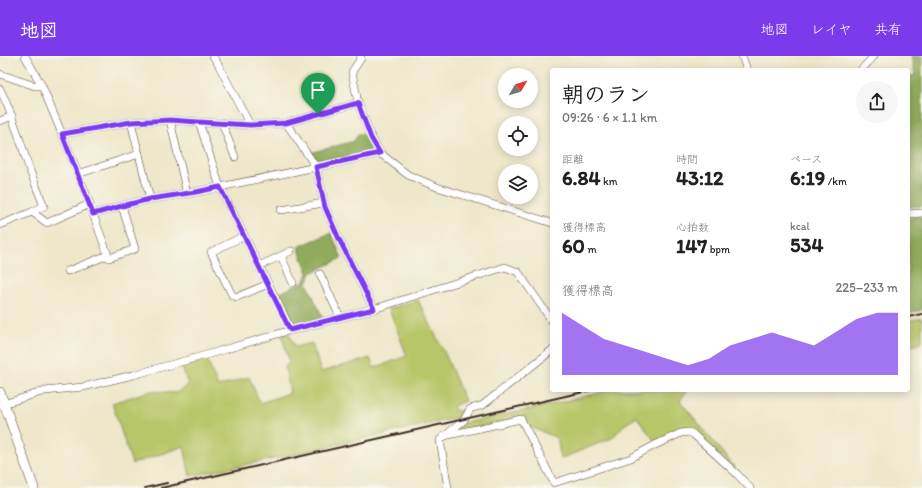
<!DOCTYPE html>
<html lang="ja">
<meta charset="utf-8">
<style>
:root{--surface:#fff;--page:#f6f6f6;--text:#222;--muted:#767676;--accent:#7c3aed}
body{margin:0;font-family:Itim,"Klee One",sans-serif;background:var(--page);color:var(--text);height:100vh;display:flex;flex-direction:column;font-size:15px;white-space:nowrap}
*{box-sizing:border-box;margin:0}
p{font-size:13px;color:var(--muted)}
.icon{flex:none;width:22px;height:22px;fill:none;stroke:currentColor;stroke-width:2;stroke-linecap:round;stroke-linejoin:round}
.map{position:relative;flex:1;overflow:hidden}
.details{position:absolute;left:550px;top:12px;width:360px;height:324px;display:flex;flex-direction:column;background:var(--surface);border-radius:4px;box-shadow:0 2px 10px #0003}
.details>*{flex:none}
.needle{width:26px;rotate:52deg}
.tools{position:absolute;left:498px;top:12px;display:grid;gap:8px}
.tools a{display:grid;place-items:center;width:40px;height:40px;border-radius:50%;background:var(--surface);box-shadow:0 2px 10px #0003;font-size:20px}
.pin{position:absolute;display:grid;place-items:center;width:34px;height:34px;color:#fff;margin:-41px -17px;border-radius:50% 50% 50% 0;rotate:-45deg;box-shadow:0 0 4px #0007}
.pin .icon{rotate:45deg}
.round{display:grid;place-items:center;flex:none;width:42px;height:42px;border-radius:21px;background:var(--page)}
.headline{display:flex;align-items:center;justify-content:space-between;height:68px;padding:0 12px}
h1{font-size:22px;font-weight:800;line-height:30px}
.stats{display:grid;grid-template-columns:repeat(3,1fr);gap:6px;height:68px;padding:4px 12px}
.stats div{display:grid;align-content:center}
.stats b{font-size:20px;font-weight:800}
.stats small{font-size:11px;font-weight:400}
.stats p{font-size:11px}
.chart{height:112px;padding:8px 12px}
.chart p{display:flex;justify-content:space-between}
.chart svg{width:100%;height:72px;margin-top:4px;fill:var(--accent);opacity:.7}
header{display:flex;align-items:center;gap:24px;box-sizing:border-box;height:56px;padding:0 20px;background:var(--accent);color:#fff}
header strong{font-size:19px}
nav{display:flex;gap:22px;margin-inline-start:auto;font-size:14px}
.map>svg:first-child{display:block}
.green{fill:#b7c668;stroke:#797843}
.forest{fill:#91ab5c;stroke:#666a3d}
.lines{fill:none;stroke-linecap:round;stroke-linejoin:round}
.minor-casing{stroke:#564638;stroke-width:8}
.major-casing{stroke:#564638;stroke-width:10}
.minor{stroke:#fff;stroke-width:7}
.major{stroke:#fff;stroke-width:9}
.rail{stroke:#3b2a1e;stroke-width:2}
.route-casing{stroke:#fff;stroke-width:8}
.route{stroke:#7c3aed;stroke-width:5}
</style>
<header>
<strong>地図</strong>
<nav><a>地図</a><a>レイヤ</a><a>共有</a></nav>
</header>
<div class="map">
<svg width="922" height="432" viewBox="0 0 922 432">
<rect width="100%" height="100%" fill="#fbf7ec"/>
<filter id="ink" filterUnits="userSpaceOnUse"><feTurbulence type="fractalNoise" baseFrequency=".025" numOctaves="2"/><feDisplacementMap in="SourceGraphic" scale="8" xChannelSelector="R" yChannelSelector="G"/><feConvolveMatrix kernelMatrix="1 2 1 2 8 2 1 2 1" color-interpolation-filters="sRGB"/></filter>
<filter id="wash" filterUnits="userSpaceOnUse"><feTurbulence type="fractalNoise" baseFrequency=".012" numOctaves="4" result="noise"/><feDisplacementMap in="SourceGraphic" scale="16" xChannelSelector="R" yChannelSelector="G"/><feGaussianBlur stdDeviation="0.9" result="paint"/><feColorMatrix in="noise" values="0 0 0 0 0 0 0 0 0 0 0 0 0 0 0 0 0 1.4 0 .05"/><feComposite in="paint" operator="in"/></filter>
<g filter="url(#wash)">
<rect width="100%" height="100%" fill="#eee7ca"/>
<g class="green">
<path d="M 418,244 L 446,300 L 465,345 L 453,350 L 456,355 L 464,354 L 464,360 L 278,402 L 190,420 L 184,390 L 132,408 L 112,347 L 150,335 L 176,337 L 188,329 L 182,311 L 207,303 L 218,331 L 249,321 L 260,347 L 290,337 L 285,311 L 289,305 L 282,280 L 289,277 L 295,291 L 312,287 L 321,316 L 370,302 L 374,312 L 407,300 L 389,253 Z"/>
<path d="M 922,262 L 922,287 L 908,289 L 908,265 Z"/>
<path d="M 611,334 L 687,334 L 680,345 L 735,412 L 732,411 L 692,373 L 686,371 L 656,387 L 637,361 L 624,369 L 612,382 L 560,403 L 558,385 L 555,381 L 528,370 L 526,360 L 452,377 L 464,367 L 541,351 Z"/>
</g>
<g class="forest">
<path d="M 911,0 L 922,0 L 922,150 L 908,151 L 908,21 L 915,19 Z"/>
<path d="M 358,78 L 366,78 L 371,88 L 376,95 L 318,109 L 310,97 L 354,85 Z"/>
<path d="M 922,160 L 922,254 L 908,258 L 908,162 Z"/>
<path d="M 331,177 L 342,202 L 311,217 L 307,227 L 322,260 L 322,263 L 294,270 L 278,238 L 305,225 L 308,217 L 298,191 Z"/>
</g>
</g>
<g filter="url(#ink)">
<g class="lines">
<g class="minor-casing">
<g id="minor">
<path d="M 213,0 L 218,8 L 250,69"/>
<path d="M 742,0 L 747,14"/>
<path d="M 861,14 L 874,0"/>
<path d="M 0,18 L 35,30 L 42,30 L 25,0"/>
<path d="M 0,33 C 13,59 21,87 30,115 C 35,127 39,138 44,150 L 32,156 L 47,167 L 90,148 L 62,78 L 42,30"/>
<path d="M 170,64 L 187,138"/>
<path d="M 0,65 L 12,60"/>
<path d="M 131,66 L 150,143"/>
<path d="M 222,67 L 235,101"/>
<path d="M 286,67 L 358,47"/>
<path d="M 62,78 L 131,66 L 170,64 L 199,66 L 220,131 L 316,111 L 286,67 L 250,69 L 199,66"/>
<path d="M 380,97 L 408,119 L 437,131 L 552,167"/>
<path d="M 78,118 L 139,98"/>
<path d="M 281,154 L 324,147"/>
<path d="M 908,158 L 922,157"/>
<path d="M 0,169 L 32,156"/>
<path d="M 244,180 L 211,196 L 232,239 L 237,241 L 268,228"/>
<path d="M 281,200 L 293,227"/>
<path d="M 259,210 L 291,195"/>
<path d="M 68,215 L 108,199"/>
<path d="M 320,218 L 340,261"/>
<path d="M 374,253 L 505,211 L 518,216 L 552,265"/>
<path d="M 291,274 L 374,253 L 339,183 L 325,151 L 316,111 L 380,97 L 371,81 L 358,47 L 352,16 L 361,2 L 360,0"/>
<path d="M 0,349 L 45,335 L 83,331 L 133,319 L 199,301 L 291,274 L 220,131 L 196,136 L 150,143 L 122,150 L 93,158 L 109,202 L 135,193 L 122,150"/>
<path d="M 444,380 L 521,363 L 554,427 L 631,402 L 655,389 L 681,377 L 689,376 L 693,378 L 737,418 L 750,432"/>
<path d="M 448,432 L 440,384 L 464,364 L 470,353 L 483,349 L 552,294"/>
</g>
</g>
<g class="major-casing">
<path id="major" d="M 0,336 L 34,432"/>
</g>
<use href="#minor" class="minor"/>
<use href="#major" class="major"/>
<g class="rail">
<path d="M 908,261 L 922,258"/>
<path d="M 145,432 L 167,427"/>
<path d="M 161,432 L 592,334"/>
</g>
</g>
</g>
<g class="lines" filter="url(#ink)">
<g class="route-casing">
<path id="route" d="M 358,47 L 371,82 L 380,97 L 316,111 L 325,151 L 339,183 L 374,253 L 290,274 L 220,131 L 196,136 L 150,143 L 122,150 L 93,158 L 62,78 L 131,66 L 170,64 L 199,66 L 250,69 L 286,67 Z"/>
</g>
<use href="#route" class="route"/>
</g>
</svg>
<div class="tools">
<a><svg class="needle" viewBox="-14 -14 28 28"><path d="M0-13l5 13h-10z" fill="#e53935"/><path d="M0 13l5-13h-10z" fill="#767676"/></svg></a>
<a><svg class="icon" aria-label="locate" viewBox="0 0 24 24"><circle cx="12" cy="12" r="6"/><path d="M12 2v4M12 18v4M2 12h4M18 12h4"/></svg></a>
<a><svg class="icon" aria-label="layers" viewBox="0 0 24 24"><path d="M12 4l9 5-9 5-9-5zM3 14l9 5 9-5"/></svg></a>
</div>
<div class="pin" style="left:318px;top:58px;background:#1e9e55"><svg class="icon" aria-label="arrive" viewBox="0 0 24 24"><path d="M6 21V4h12l-3 4 3 4H6"/></svg></div>
<section class="details">
<div class="headline"><div><h1>朝のラン</h1><p>09:26 · 6 × 1.1 km</p></div><a class="round"><svg class="icon" aria-label="share" viewBox="0 0 24 24"><path d="M12 15V3M7 8l5-5 5 5M5 13v7h14v-7"/></svg></a></div>
<div class="stats">
<div><p>距離</p><b>6.84<small> km</small></b></div>
<div><p>時間</p><b>43:12</b></div>
<div><p>ペース</p><b>6:19<small> /km</small></b></div>
</div>
<div class="stats">
<div><p>獲得標高</p><b>60<small> m</small></b></div>
<div><p>心拍数</p><b>147<small> bpm</small></b></div>
<div><p>kcal</p><b>534</b></div>
</div>
<div class="chart"><p><span>獲得標高</span>225–233 m</p>
<svg viewBox="0 0 160 44" preserveAspectRatio="none"><path d="M0 44V6L10 14L20 22L30 26L40 30L50 34L60 38L70 34L80 26L90 22L100 18L110 22L120 26L130 18L140 10L150 6L160 6V44z"/></svg>
</div>
</section>
</div>
